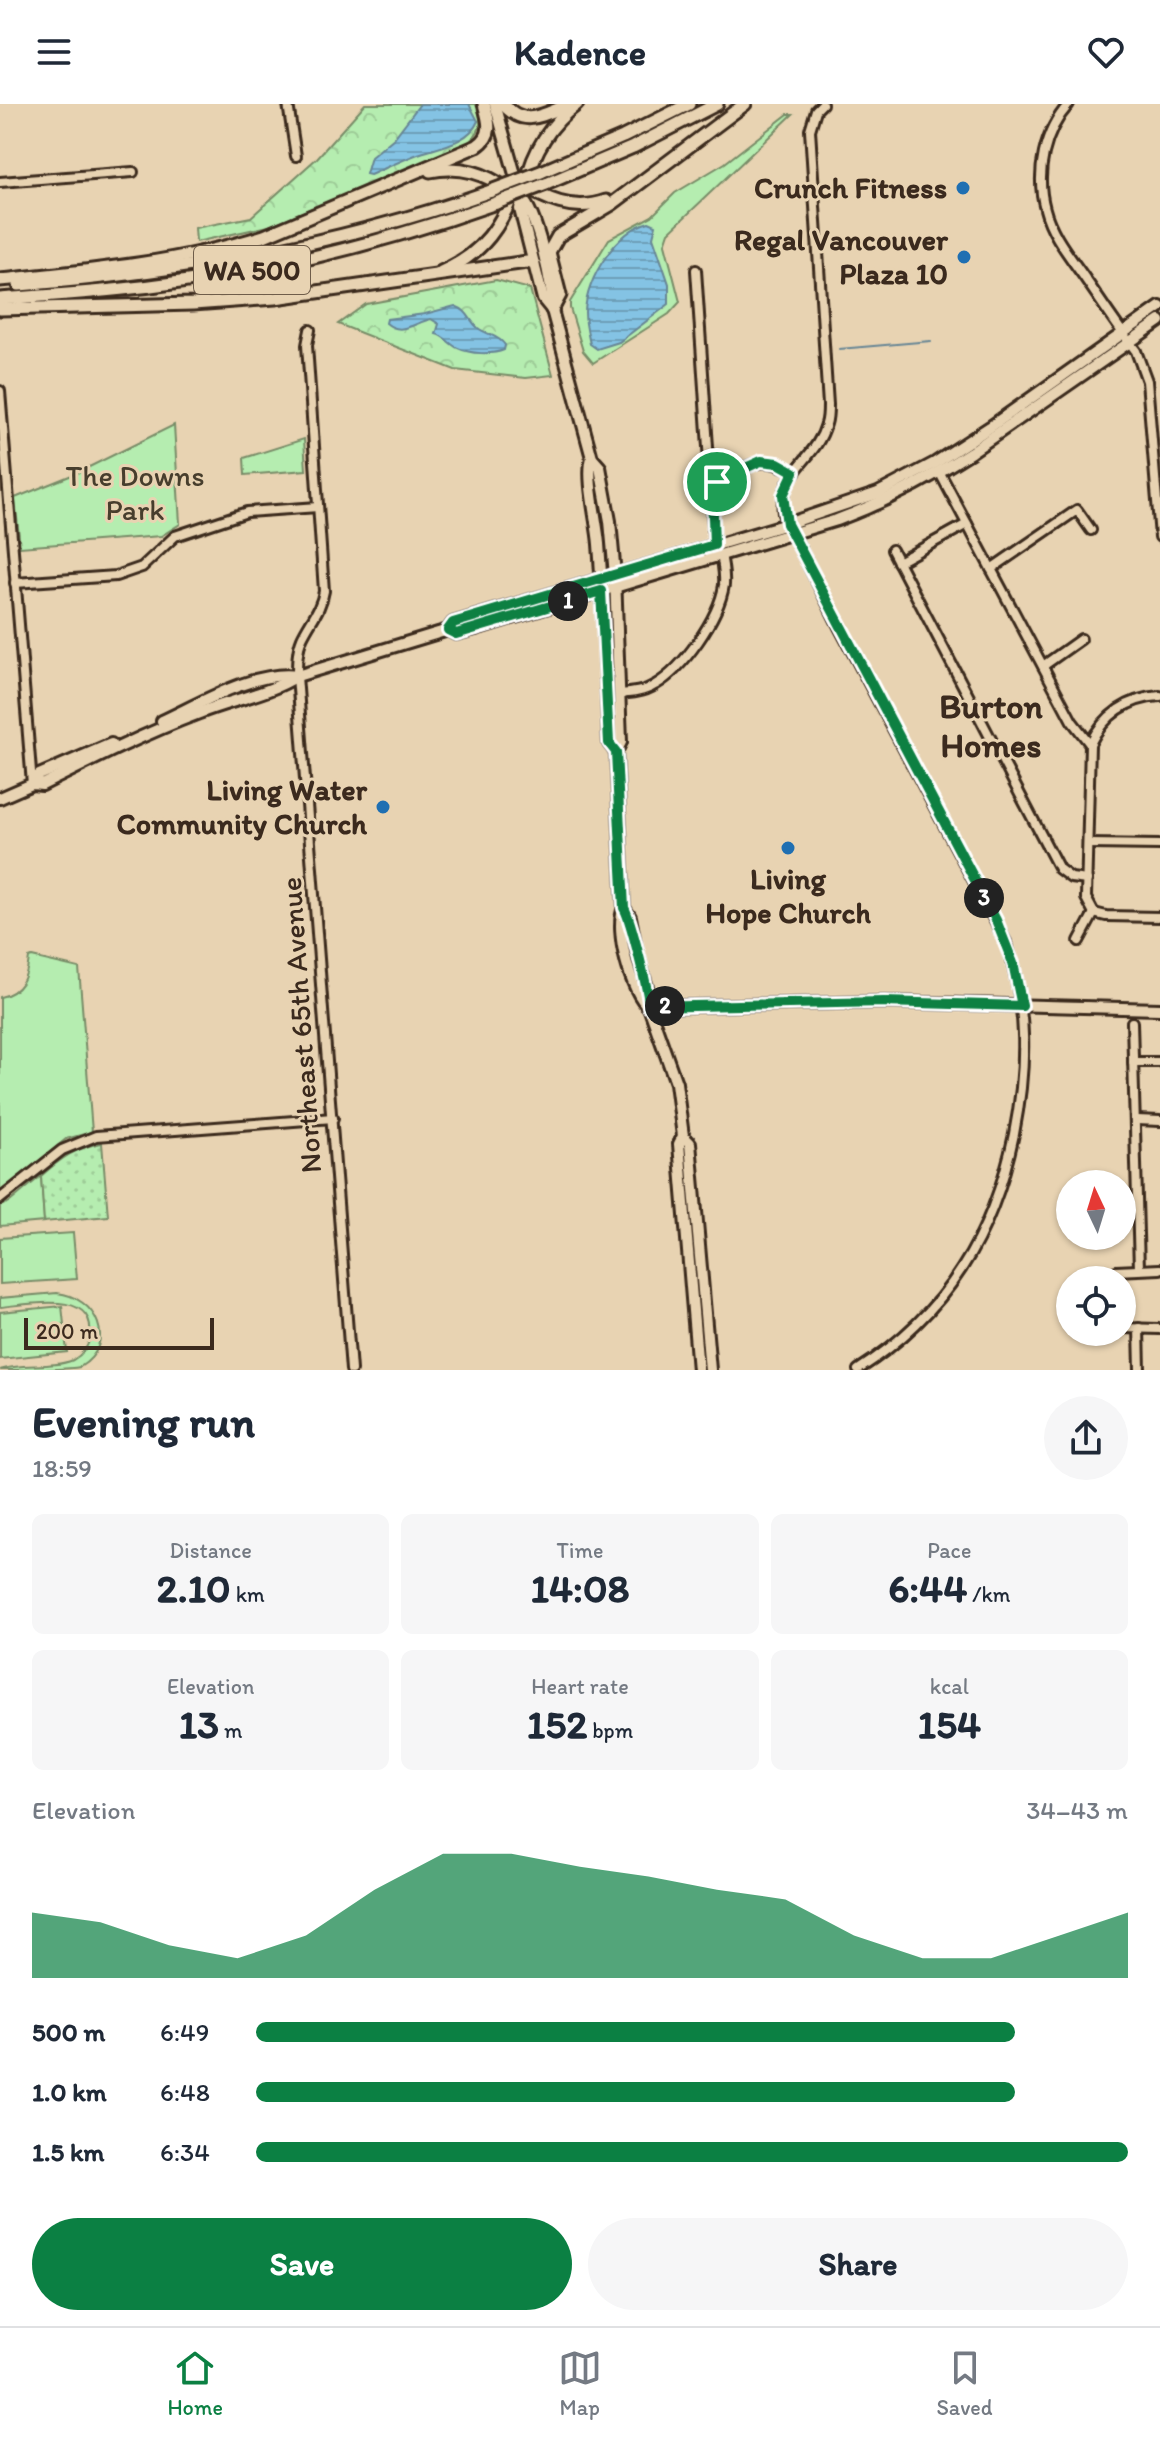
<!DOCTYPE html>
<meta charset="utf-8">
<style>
:root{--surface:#fff;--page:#f6f6f7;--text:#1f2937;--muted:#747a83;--line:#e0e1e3;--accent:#0b8043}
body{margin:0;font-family:Itim,sans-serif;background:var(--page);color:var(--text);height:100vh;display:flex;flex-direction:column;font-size:30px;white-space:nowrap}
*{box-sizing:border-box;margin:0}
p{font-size:26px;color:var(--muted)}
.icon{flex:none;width:44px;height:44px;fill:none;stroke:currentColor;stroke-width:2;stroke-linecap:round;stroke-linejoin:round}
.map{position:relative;height:1266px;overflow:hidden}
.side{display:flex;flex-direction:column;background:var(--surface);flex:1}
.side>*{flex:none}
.needle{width:52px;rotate:356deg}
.tools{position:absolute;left:1056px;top:1066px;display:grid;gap:16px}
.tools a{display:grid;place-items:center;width:80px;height:80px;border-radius:50%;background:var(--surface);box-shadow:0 2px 6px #0004;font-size:40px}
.scale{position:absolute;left:24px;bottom:20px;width:190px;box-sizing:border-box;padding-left:8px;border:4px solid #3b2a1e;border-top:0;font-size:22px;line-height:28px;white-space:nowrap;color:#3b2a1e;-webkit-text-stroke:6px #e8d3b2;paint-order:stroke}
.pin{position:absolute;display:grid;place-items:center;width:68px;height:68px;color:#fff;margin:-34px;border:4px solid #fff;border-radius:50%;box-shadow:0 2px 8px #0007}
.km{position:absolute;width:40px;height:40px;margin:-20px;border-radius:50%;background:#222;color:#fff;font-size:22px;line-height:40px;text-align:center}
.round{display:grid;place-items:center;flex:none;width:84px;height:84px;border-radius:42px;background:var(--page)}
.headline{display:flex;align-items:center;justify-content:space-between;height:136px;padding:0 32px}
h1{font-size:44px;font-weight:700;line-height:60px}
.stats{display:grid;grid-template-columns:repeat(3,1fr);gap:12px;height:136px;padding:8px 32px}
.stats div{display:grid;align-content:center;border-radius:12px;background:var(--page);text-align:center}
.stats b{font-size:40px;font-weight:700}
.stats small{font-size:22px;font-weight:400}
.stats p{font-size:22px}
.chart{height:224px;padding:16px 32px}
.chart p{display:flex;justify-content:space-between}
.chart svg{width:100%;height:144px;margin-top:8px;fill:var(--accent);opacity:.7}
.cta{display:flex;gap:16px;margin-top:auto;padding:16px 32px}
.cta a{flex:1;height:92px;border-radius:48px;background:var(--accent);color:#fff;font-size:32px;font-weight:700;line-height:92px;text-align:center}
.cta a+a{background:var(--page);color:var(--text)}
ul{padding:0 32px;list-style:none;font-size:26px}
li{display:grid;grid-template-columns:128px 96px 1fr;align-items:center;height:60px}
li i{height:20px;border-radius:10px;background:var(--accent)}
header{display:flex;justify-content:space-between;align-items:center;height:104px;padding:0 32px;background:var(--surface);font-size:36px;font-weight:700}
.tab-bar{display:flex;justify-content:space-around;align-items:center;height:112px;border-top:2px solid var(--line);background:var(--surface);font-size:22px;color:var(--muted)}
.tab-bar a{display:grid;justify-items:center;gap:4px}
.tab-bar .active{color:var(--accent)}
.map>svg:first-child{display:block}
.green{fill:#b5edb0;stroke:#788c67;stroke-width:2}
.forest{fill:url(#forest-crowns);stroke:#788c67;stroke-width:2}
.garden{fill:url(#garden-dots);stroke:#788c67;stroke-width:2}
.water{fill:url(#water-rules);stroke:#678695;stroke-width:2}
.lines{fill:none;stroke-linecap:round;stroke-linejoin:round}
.stream{stroke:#678695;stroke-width:2}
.minor-casing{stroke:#3b2a1e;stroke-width:14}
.major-casing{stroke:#3b2a1e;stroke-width:16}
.highway-casing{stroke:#3b2a1e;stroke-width:17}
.minor{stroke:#e8d3b2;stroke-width:8}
.major{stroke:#e8d3b2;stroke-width:10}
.highway{stroke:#e8d3b2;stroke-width:11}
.highway-bridge-casing{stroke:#3b2a1e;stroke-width:17;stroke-linecap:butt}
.highway-bridge{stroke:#e8d3b2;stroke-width:11}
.route-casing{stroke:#fff;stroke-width:16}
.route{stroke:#0b8043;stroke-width:10}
.poi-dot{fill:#1f6fb2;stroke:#e8d3b2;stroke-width:3}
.labels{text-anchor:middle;stroke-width:6;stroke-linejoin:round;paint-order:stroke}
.shield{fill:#e8d3b2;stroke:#6f5d4a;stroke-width:2}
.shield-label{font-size:28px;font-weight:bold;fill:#3b2a1e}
.poi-label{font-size:30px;font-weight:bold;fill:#3b2a1e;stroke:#e8d3b2;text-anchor:end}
.park-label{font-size:30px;fill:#473e2d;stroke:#e8d3b2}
.street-label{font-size:30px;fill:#3b2a1e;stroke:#e8d3b2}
.quarter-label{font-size:34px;font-weight:bold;fill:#3b2a1e;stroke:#e8d3b2}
</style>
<header><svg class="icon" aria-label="menu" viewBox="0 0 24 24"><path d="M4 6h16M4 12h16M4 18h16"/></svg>Kadence<svg class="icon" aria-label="heart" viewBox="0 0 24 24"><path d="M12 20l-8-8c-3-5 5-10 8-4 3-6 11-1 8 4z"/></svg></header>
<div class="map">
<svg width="1160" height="1266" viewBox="0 0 1160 1266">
<defs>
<pattern id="forest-crowns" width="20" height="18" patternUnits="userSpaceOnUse" patternTransform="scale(2)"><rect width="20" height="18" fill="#b5edb0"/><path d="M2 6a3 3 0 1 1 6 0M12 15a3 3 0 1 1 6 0" fill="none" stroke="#9dcb97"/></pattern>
<pattern id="garden-dots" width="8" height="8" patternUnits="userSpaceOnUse" patternTransform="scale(2)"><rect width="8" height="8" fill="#b5edb0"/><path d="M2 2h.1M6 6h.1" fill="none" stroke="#9dcb97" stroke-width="1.8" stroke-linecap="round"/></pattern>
<pattern id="water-rules" width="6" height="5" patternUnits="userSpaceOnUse" patternTransform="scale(2)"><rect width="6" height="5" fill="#84c3e4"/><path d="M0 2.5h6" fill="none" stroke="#6d9fb8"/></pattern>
</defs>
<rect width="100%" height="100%" fill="#e8d3b2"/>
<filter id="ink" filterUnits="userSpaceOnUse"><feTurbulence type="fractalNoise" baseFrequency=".0125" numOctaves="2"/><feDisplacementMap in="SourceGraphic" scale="16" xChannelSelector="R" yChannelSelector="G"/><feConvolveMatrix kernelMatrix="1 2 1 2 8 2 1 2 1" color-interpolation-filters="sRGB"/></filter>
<g filter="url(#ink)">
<g class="green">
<path d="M 788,10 L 793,10 L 669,128 L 665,140 L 680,198 L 669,210 L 593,259 L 583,247 L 570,204 L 570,198 L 609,135 L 652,112 L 675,89 L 725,59 Z"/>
<path d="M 174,321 L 180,420 L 161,432 L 20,443 L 15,394 L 77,369 Z"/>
<path d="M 304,335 L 306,366 L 245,371 L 244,354 Z"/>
<path d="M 32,853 L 79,864 L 92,1028 L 66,1035 L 0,1089 L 0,893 C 21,889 27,873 29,854 Z"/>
<path d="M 41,1072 L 44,1118 L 0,1122 L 0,1102 L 10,1098 Z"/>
<path d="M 73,1129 L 77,1175 L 0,1180 L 0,1134 Z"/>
<path d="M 57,1189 C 97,1193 118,1240 80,1263 C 65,1266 19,1266 0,1266 C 21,1258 51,1265 73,1256 C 82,1251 89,1242 90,1232 C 96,1184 27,1201 0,1203 L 0,1194 Z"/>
<path d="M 62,1202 L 67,1248 L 0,1255 L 0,1208 Z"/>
</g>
<g class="forest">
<path d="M 365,0 L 477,0 C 483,20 482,28 465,41 L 269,122 L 196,138 L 195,124 L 251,113 L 317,54 Z"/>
<path d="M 496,176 L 530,185 L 553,271 L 526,274 L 455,266 L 338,220 L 366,200 Z"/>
</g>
<path class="garden" d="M 102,1039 L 108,1112 L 44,1118 L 41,1072 C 60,1055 76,1043 102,1039 Z"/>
<g class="water">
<path d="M 420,0 L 469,0 L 478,17 C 469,39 438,43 418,50 C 402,56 386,64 370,71 L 366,70 L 371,53 L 394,34 Z"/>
<path d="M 649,118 L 656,121 L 653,133 L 669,180 L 669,200 L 619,238 L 597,245 L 590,240 C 588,230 585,219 585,208 C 586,175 616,127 649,118 Z"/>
<path d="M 455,202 C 469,207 468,215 478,224 C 487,231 498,231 505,241 L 504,246 C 492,251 470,250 458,244 C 449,240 445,232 436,230 L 439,220 L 431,215 C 414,219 401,232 386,219 L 387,215 L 425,210 Z"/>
</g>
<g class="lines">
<path class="stream" d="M 839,245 L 931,237"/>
<g class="minor-casing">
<g id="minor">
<path d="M 288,0 L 296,52"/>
<path d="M 822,0 L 816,6 L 810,26 L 828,301 C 828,307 828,314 826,320 C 816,357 778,367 783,410 L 839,523 L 1006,838 C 1028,903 1027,963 1014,1030 C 993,1132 947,1209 858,1266"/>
<path d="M 1069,0 C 1044,28 1035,69 1045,105 C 1051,129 1068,150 1082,170 C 1100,196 1117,222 1136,247 L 1147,277 L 1160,433"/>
<path d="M 0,78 L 133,68"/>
<path d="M 696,166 L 709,358 L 717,378"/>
<path d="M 310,226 L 307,241 L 324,487 C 321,506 310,517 302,534 C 297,546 297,559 297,572 L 351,1266"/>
<path d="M 0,287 L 32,680"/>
<path d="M 940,369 L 1072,617 L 1090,640 L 1086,794 L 1094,809"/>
<path d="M 717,378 C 748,362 760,349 794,368"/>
<path d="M 714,441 L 711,387 L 717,378"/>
<path d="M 892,446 L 1059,765 L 1071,774 L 1087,776"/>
<path d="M 898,458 L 967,420"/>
<path d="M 991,465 L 1077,406 L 1091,426"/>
<path d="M 15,479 L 116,472 L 142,463 L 175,432 L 247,408 L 318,403"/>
<path d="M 1043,562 L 1081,535"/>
<path d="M 619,590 C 631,589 644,588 655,581 C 683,565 719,514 724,481 C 725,471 723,461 721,450"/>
<path d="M 1090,640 C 1104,611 1128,594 1160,592"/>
<path d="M 1089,740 L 1160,741"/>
<path d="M 1094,809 L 1106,812 L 1160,813"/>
<path d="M 1079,837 L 1094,809"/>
<path d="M 1132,918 L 1139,1165"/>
<path d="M 1133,958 L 1160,958"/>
<path d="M 1137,1016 L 1160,1017"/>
<path d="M 0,1095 L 62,1046 L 96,1032 L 333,1014"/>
<path d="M 1116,1167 L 1160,1165"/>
<path d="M 1122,1224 L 1160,1225"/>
<path d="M 1139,1224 L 1140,1266"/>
</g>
</g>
<g class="major-casing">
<g id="major">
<path d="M 495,0 L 522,95 C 536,108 555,186 552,206 L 592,354 L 600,363 L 610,417 L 615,471 L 621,638 L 616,648 L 624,804 C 614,825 631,889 649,903"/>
<path d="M 522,95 L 520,105 L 543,195 L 552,206"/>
<path d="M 592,354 C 586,374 597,416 599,440 C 604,506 606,573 609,639 L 616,648"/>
<path d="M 448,526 L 456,530 L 475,525 L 837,416 C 885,398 928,376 971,348 L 1160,217"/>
<path d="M 162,617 C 199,600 255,566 297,572"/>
<path d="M 32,680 L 39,671 L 111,640"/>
<path d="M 0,694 L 32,680 L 42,681 C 94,655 146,629 199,609 C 231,596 269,590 297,572 L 448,526 L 453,519 L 787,420 L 878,389 L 935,359 L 990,323 L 1160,203"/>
<path d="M 624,804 L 630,813 L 637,850 L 650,893 L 649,903 L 676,979 L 683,1032 L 679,1040 L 698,1266"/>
<path d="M 649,903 L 884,898 L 1160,905"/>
<path d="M 683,1032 L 690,1039 L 710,1266"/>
</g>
</g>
<g class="highway-casing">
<g id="highway">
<path d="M 503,0 C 525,25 543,10 570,0"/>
<path d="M 430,67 C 461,61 485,69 510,87"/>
<path d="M 541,68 L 623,33 L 689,0"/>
<path d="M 526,80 C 533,48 550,20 577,0"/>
<path d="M 546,80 L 633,43 L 717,0"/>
<path d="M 441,168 C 483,150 503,121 517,78 C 545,95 573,109 606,97"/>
<path d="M 0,176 C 89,167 178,159 264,132 L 477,42 C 494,31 489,17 484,0"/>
<path d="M 19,181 C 180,169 338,141 491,87"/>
<path d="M 0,195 C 53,191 106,188 158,181 C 273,167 386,138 496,99"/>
<path d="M 0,205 L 193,200 L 275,194 L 527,158 L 534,160"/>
<path d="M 552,206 L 560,191 L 549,148 L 558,132 L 612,100 L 745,0"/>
</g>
</g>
<use href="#minor" class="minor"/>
<use href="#major" class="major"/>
<use href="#highway" class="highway"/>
<g class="highway-bridge-casing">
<g id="highway-bridge">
<path d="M 491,87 L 541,68"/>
<path d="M 496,99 L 546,80"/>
</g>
</g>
<use href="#highway-bridge" class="highway-bridge"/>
</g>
</g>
<g class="lines" filter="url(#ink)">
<g class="route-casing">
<path id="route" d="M 761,357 L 778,359 L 794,368 L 783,391 L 787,420 L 996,816 L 1013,859 L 1022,902 L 884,898 L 649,903 C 650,892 630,813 624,804 L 616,648 L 609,639 L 601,487 L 456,530 L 448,526 L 453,519 L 714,441 L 712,384 L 732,370 Z"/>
</g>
<use href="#route" class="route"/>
</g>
<g class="poi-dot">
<circle cx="963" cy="84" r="8"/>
<circle cx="964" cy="153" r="8"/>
<circle cx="383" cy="703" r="8"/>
<circle cx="788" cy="744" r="8"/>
</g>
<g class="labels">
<rect class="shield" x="194" y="142" width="116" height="48" rx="6"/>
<g class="shield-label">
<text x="252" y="176">WA 500</text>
</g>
<g class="poi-label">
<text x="947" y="94">Crunch Fitness</text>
<text x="948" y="146">Regal Vancouver<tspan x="948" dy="34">Plaza 10</tspan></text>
<text x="367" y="696">Living Water<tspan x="367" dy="34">Community Church</tspan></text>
<text x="788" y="785" text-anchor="middle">Living<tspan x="788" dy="34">Hope Church</tspan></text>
</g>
<g class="park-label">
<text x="135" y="382">The Downs<tspan x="135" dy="34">Park</tspan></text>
</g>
<g class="street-label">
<text transform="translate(301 921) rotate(-94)" y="10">Northeast 65th Avenue</text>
</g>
<g class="quarter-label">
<text x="991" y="614">Burton<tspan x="991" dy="39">Homes</tspan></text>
</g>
</g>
</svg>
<div class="tools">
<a><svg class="needle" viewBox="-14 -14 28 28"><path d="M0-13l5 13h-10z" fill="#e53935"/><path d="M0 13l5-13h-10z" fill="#747a83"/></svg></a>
<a><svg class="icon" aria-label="locate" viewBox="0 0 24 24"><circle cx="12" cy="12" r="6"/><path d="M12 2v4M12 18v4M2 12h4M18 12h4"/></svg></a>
</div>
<div class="scale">200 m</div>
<div class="pin" style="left:717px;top:378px;background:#1e9e55"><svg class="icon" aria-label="arrive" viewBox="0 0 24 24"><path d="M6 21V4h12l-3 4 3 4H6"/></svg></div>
<b class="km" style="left:568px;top:497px">1</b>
<b class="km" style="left:665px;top:902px">2</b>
<b class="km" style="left:984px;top:794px">3</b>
</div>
<section class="side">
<div class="headline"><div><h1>Evening run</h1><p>18:59</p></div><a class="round"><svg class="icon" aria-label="share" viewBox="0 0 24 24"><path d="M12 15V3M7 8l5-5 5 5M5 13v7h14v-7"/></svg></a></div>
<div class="stats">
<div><p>Distance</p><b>2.10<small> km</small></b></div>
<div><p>Time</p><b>14:08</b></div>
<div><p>Pace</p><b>6:44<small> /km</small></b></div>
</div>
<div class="stats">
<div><p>Elevation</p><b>13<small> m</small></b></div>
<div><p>Heart rate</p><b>152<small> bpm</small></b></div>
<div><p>kcal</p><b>154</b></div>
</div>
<div class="chart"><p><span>Elevation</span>34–43 m</p>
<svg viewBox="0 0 160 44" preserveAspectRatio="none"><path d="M0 44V24L10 27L20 34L30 38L40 31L50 17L60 6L70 6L80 10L90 13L100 17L110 20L120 31L130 38L140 38L150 31L160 24V44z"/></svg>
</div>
<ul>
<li><b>500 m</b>6:49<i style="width:87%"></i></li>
<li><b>1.0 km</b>6:48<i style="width:87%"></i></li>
<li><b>1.5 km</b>6:34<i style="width:100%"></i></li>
</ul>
<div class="cta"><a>Save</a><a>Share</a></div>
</section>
<nav class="tab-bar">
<a class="active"><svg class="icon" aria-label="home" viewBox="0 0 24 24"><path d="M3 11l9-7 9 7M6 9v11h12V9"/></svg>Home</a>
<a><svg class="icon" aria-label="map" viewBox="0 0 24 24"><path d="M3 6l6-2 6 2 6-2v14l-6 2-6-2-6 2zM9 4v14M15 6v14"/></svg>Map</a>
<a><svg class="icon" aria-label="saved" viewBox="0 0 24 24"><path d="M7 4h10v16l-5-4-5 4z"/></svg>Saved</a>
</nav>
